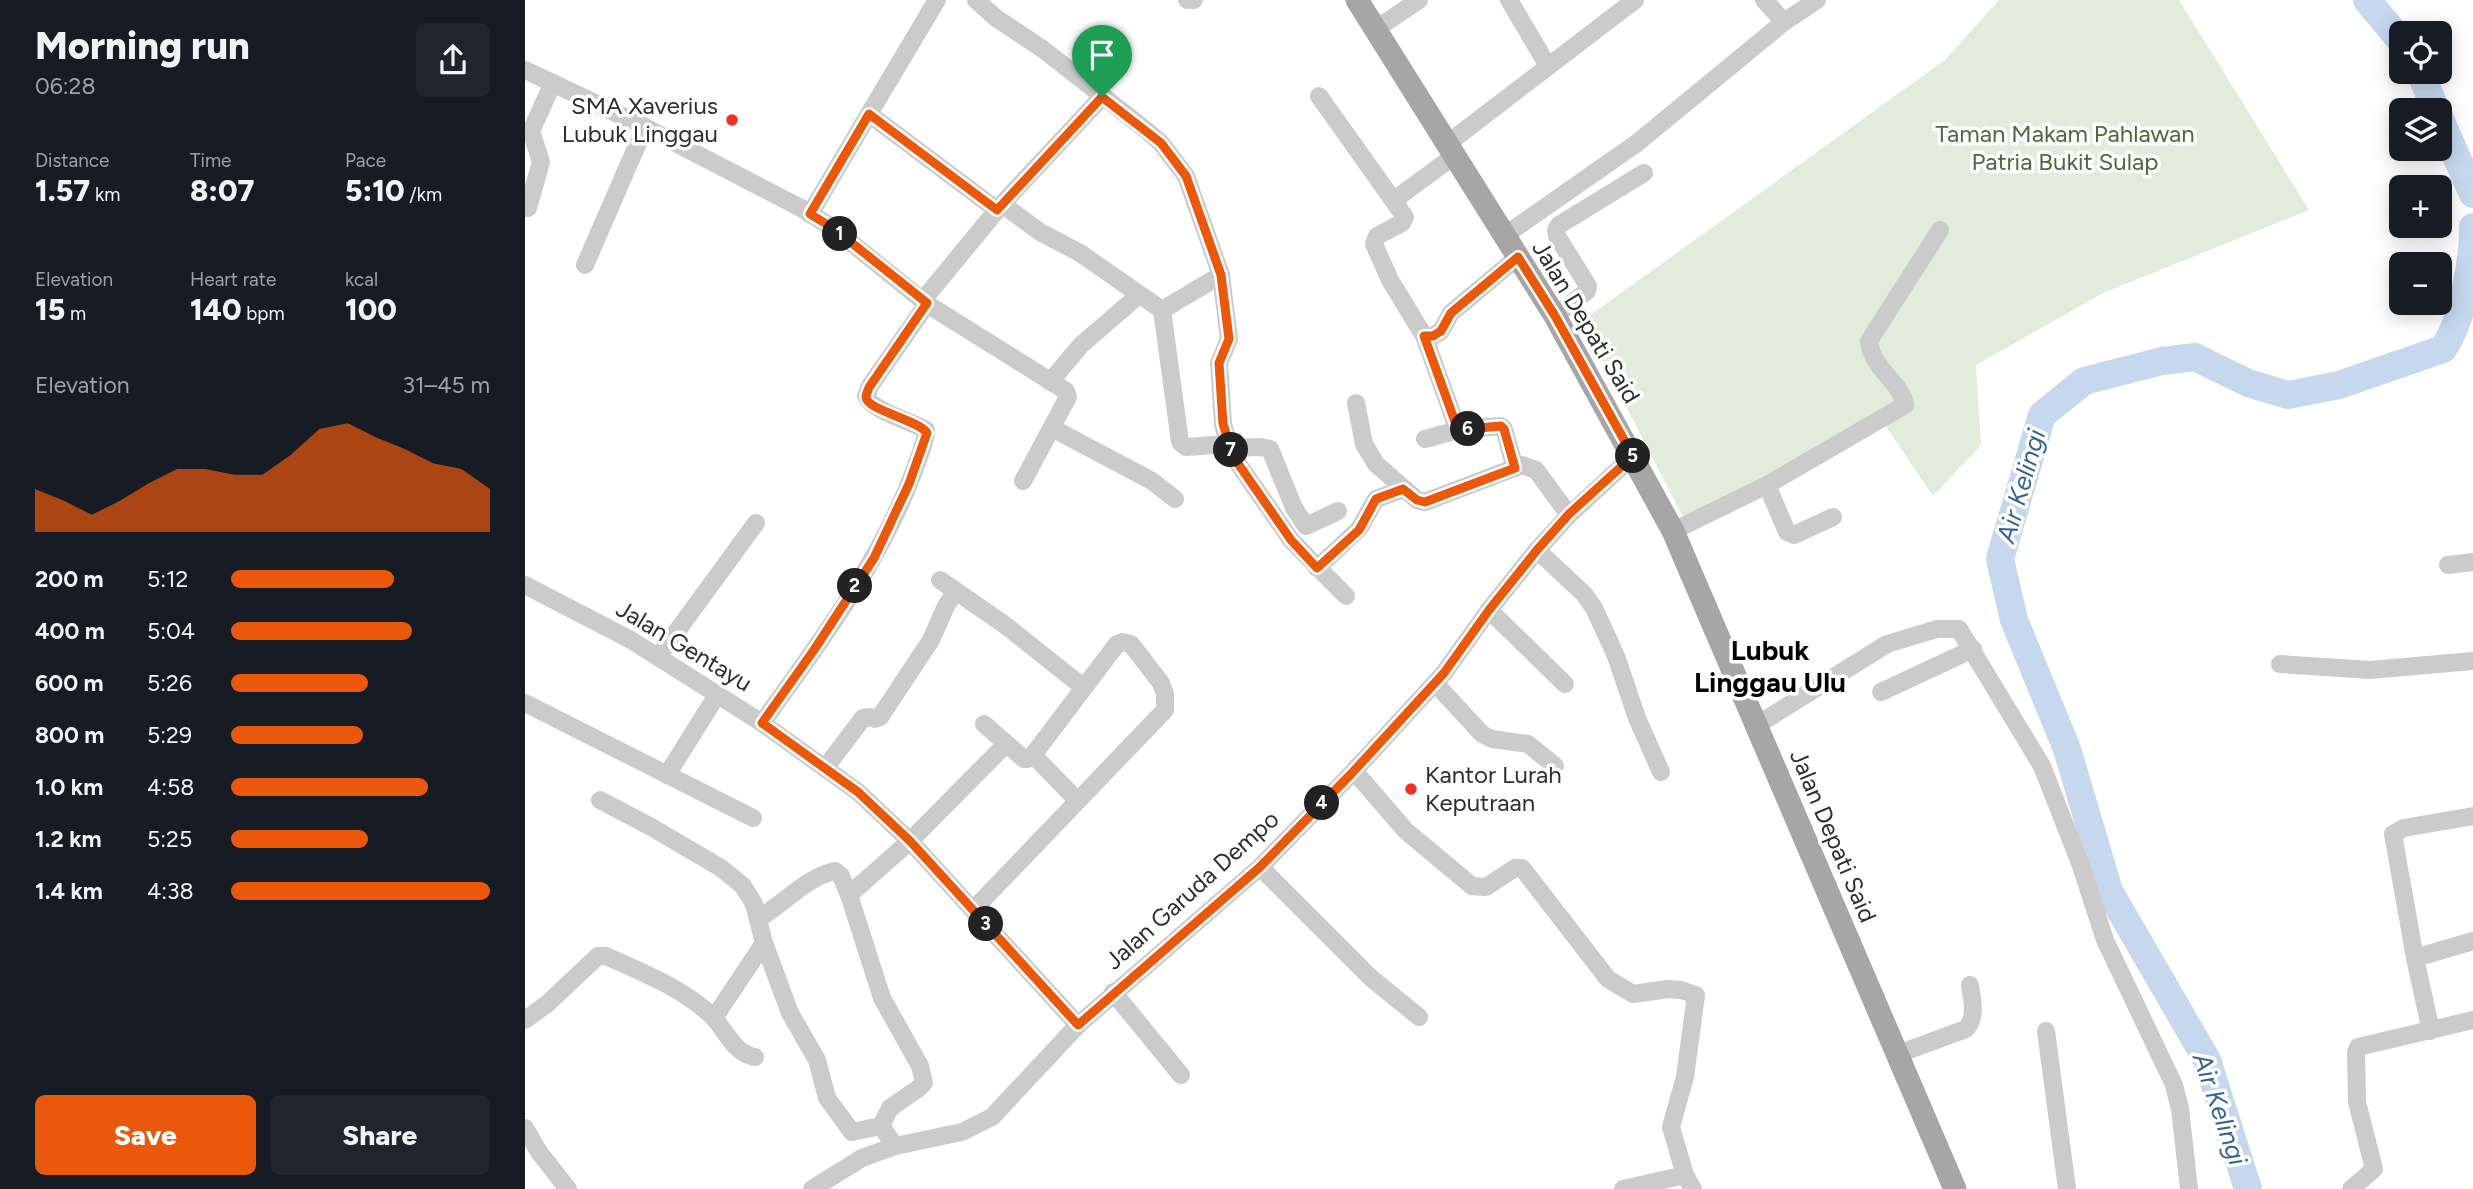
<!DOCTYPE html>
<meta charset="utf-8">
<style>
:root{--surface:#171b24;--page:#20242c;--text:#f1f3f6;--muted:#9ea1a6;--accent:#ea580c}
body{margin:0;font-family:Figtree,sans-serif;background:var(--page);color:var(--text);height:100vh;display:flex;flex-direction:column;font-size:26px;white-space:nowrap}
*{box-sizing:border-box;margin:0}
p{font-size:23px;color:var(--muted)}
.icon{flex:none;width:38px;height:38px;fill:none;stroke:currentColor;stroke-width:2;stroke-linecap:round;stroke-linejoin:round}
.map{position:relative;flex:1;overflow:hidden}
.sheet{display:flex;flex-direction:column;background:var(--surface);width:525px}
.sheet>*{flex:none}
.buttons{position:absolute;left:1864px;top:21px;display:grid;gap:14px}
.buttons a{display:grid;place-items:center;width:63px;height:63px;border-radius:10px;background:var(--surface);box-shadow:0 4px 18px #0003;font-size:35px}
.pin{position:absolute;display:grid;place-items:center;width:60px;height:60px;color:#fff;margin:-72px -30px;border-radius:50% 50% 50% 0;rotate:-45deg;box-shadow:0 0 7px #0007}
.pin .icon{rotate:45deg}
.km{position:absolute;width:35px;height:35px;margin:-18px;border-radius:50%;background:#222;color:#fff;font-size:19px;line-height:35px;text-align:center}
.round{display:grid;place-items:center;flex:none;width:74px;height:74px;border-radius:10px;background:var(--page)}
.headline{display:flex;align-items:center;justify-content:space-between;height:119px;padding:0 35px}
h1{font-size:38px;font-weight:800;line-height:52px}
.figures{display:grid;grid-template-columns:repeat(3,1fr);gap:10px;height:119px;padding:7px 35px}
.figures div{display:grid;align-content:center}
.figures b{font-size:30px;font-weight:800}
.figures small{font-size:19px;font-weight:400}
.figures p{font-size:19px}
.chart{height:196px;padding:14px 35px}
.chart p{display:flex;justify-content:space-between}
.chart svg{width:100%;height:126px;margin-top:7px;fill:var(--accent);opacity:.7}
.cta{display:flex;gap:14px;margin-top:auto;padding:14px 35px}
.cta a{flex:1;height:80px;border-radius:10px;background:var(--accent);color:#fff;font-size:28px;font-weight:800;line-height:80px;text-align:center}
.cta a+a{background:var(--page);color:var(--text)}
ul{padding:0 35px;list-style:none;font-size:23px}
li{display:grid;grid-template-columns:112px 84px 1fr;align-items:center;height:52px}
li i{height:18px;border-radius:9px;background:var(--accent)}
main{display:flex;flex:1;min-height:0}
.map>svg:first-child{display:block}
.green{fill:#e2ecda}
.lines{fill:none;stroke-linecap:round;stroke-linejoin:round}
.river{stroke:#c5d8ee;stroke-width:28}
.minor{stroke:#cbcbcb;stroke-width:18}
.major{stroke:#a6a6a6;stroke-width:23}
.route-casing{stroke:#fff;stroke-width:14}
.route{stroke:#ea580c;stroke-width:9}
.poi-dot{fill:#f13024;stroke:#fff;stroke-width:2.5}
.labels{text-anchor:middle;stroke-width:7;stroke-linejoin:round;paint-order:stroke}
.poi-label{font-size:24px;fill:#2e2e2e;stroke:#fff;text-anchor:end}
.park-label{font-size:24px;fill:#4a6c38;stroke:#fff}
.street-label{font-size:24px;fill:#2e2e2e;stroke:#fff}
.water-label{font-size:26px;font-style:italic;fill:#366495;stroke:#fff}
.quarter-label{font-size:28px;font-weight:bold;fill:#000;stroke:#fff}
</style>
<main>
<section class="sheet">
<div class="headline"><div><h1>Morning run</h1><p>06:28</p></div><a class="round"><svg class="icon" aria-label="share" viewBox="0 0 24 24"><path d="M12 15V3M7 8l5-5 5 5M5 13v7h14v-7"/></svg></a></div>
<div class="figures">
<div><p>Distance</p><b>1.57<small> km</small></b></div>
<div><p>Time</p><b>8:07</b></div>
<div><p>Pace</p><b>5:10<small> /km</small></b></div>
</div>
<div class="figures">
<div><p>Elevation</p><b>15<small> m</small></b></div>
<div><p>Heart rate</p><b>140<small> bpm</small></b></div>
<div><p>kcal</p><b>100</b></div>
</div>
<div class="chart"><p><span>Elevation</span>31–45 m</p>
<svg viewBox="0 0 160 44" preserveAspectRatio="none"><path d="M0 44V29L10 33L20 38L30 33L40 27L50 22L60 22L70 24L80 24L90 17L100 8L110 6L120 11L130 15L140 20L150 22L160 29V44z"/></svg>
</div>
<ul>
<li><b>200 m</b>5:12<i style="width:63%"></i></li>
<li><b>400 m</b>5:04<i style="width:70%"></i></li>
<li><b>600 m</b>5:26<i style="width:53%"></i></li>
<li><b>800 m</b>5:29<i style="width:51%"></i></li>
<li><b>1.0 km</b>4:58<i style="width:76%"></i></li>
<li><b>1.2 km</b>5:25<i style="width:53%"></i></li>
<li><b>1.4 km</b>4:38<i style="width:100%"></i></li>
</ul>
<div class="cta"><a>Save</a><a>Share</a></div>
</section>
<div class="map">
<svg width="1948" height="1189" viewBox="0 0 1948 1189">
<rect width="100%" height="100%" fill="#fff"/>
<path class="green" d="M 1474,0 L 1654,0 L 1784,210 L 1578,293 L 1451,365 L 1456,445 L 1408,496 L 1354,416 L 1159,519 L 1057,321 L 1420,60 Z"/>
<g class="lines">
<g class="river">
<path d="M 1842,0 L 1876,41"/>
<path d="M 1895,72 L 1911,110"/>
<path d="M 1914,117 L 1948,194"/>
<path d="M 1723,1189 L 1682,1060 L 1584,891 L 1542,749 L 1489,620 L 1475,559 L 1517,415 L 1559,381 L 1637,361 L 1670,357 L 1723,383 L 1763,395 L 1814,385 L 1918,349 C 1938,321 1948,262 1948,227"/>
</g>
<g class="minor">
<path d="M 451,0 L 471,18 L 519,50 L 621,130 L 636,143 L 661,176 L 696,275 L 704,339 L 694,363 L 698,424 L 703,444 L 712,462 L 766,540 L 821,596"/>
<path d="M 662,0 L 669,0"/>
<path d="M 984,0 L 1023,66"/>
<path d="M 1239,0 L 1259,22"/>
<path d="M 851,29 L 894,0"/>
<path d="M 0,70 L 110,122 L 276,208 L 308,228 L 402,304 L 541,391 L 543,397 L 498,481"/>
<path d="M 794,96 L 880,217 L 877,223 L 852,236 L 849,244 L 865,280 L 899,336 L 933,430 L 900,439"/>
<path d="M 344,114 L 412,0"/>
<path d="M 922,144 L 1110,0"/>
<path d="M 869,200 L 929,156"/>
<path d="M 477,204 L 515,232 L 555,253 L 637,310 L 655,442 L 661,447 L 703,444"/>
<path d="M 3,208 L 16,162 L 6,131 L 28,83"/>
<path d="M 285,214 L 344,114 L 472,210"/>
<path d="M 979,236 L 1112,143 L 1259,22 L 1292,0"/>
<path d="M 60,265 L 120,127"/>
<path d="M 398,300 L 477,204 L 577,97"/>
<path d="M 637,310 L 696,275"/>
<path d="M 1030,316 L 1062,291 L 1063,286 L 1032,236 L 1031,230 L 1034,225 L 1119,173"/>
<path d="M 899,336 L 908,336 L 916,331 L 926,313 L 993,257"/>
<path d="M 525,382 L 556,345 L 614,295"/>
<path d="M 831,403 L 839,444 L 851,464 L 892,500 L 900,502 L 997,465 L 1011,470 L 1044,515"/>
<path d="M 527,428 L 627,481 L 650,499"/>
<path d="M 933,430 L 976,426 L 979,429 L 990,468"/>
<path d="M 705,448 L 735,447 L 745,449 L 769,508 L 781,526 L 813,511"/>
<path d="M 1242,485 L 1262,532 L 1269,535 L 1308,517"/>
<path d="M 1148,531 L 1242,485 L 1380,405 C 1376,381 1347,370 1344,341 L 1415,230"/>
<path d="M 1012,550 L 1059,594 L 1069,608 L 1091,656 L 1112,718 L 1136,772"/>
<path d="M 1923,565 L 1948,562"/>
<path d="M 792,568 L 834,529 L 851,499 L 878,489"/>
<path d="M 415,580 L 480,625 L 558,687"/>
<path d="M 0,585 L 106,640 L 237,723 L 333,792 L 385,841 L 553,1025"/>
<path d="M 964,610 L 1040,684"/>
<path d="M 133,657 L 231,523"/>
<path d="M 1755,664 L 1845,670 L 1948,661"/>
<path d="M 910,683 L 957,734 L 967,739 L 1003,744 L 1030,766"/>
<path d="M 1356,692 L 1448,649"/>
<path d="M 0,703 L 228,818"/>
<path d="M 237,723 C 294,643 355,563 389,471 C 393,458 401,444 401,430 C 386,421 347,411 341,396 L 345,386 L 402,304"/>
<path d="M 459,724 L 499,759 L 502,759 L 508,755 L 552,800"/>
<path d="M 1232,725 L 1362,644 L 1412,629 L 1434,629 L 1517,766 L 1556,866 L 1580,940 L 1649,1085 L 1655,1109 L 1664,1189"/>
<path d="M 300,768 L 338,718 L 345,717 L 350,719 L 355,717 L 406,640 L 421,606 L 431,591"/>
<path d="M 829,771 L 881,831 L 947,886 L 961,887 L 990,868 L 997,868 L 1083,979 L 1108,994 L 1143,989 L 1156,990 L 1171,995 L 1160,1077 L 1146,1127 L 1160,1175 L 1168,1189"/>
<path d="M 142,775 L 192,695"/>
<path d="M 75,800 L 128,828 L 196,868 L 218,886 L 229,904 L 239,943 L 265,1013 L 292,1060 L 302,1098 L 327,1132 L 356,1126 L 370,1146"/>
<path d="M 735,867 L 846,978 L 894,1017"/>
<path d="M 448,910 L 640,710 L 640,694 L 636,683 L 606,644 L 597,642 L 592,644 L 508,755"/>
<path d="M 233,919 C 257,905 283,876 310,871 L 316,876 L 324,895"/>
<path d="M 1890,958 L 1948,941"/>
<path d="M 588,992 L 656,1075"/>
<path d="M 189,1018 L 239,943"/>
<path d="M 0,1020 L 22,1004 L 73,956 L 81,956 C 119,973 157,988 187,1016 C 201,1030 209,1054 230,1057"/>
<path d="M 1521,1031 L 1542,1189"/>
<path d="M 1906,1031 L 1890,958 L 1868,834 L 1879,828 L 1948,816"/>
<path d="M 1373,1054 L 1441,1029 C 1452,1017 1447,1000 1445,985"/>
<path d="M 356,1126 L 365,1108 L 394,1088 L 399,1083 L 395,1066 L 357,998 L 324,895 L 385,841 L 481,744"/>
<path d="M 0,1128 L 14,1152 L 43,1189"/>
<path d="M 287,1189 L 337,1158 L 370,1146 L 437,1132 L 467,1117 L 553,1025 L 735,867 L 827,773 L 919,673 L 964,610 L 1012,550 L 1044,515 L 1108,456"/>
<path d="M 1098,1189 L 1160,1175"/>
<path d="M 1826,1189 L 1849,1169 L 1832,1102 L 1831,1052 L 1833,1047 L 1948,1020"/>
</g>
<path class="major" d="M 832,0 L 1030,316 L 1148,531 L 1430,1189"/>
</g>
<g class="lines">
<g class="route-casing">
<path id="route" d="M 577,97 L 636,143 L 661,176 L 696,275 L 704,339 L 694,363 L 698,424 L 704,443 L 712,462 L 766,540 L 792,568 L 834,530 L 851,499 L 878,489 L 892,500 L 900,502 L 990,468 L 979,429 L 976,426 L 933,430 L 899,336 L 908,336 L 916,331 L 926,313 L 993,257 L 1030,316 L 1108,456 L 1044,514 L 1012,550 L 964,610 L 919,673 L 827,773 L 735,867 L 553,1025 L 385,841 L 333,792 L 237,723 L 289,650 L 349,558 L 384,484 L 402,433 C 394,420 341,410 341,397 C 341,395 344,387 345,386 L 402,303 L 308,228 L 285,214 L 344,114 L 472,210 Z"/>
</g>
<use href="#route" class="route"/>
</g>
<g class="poi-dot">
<circle cx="207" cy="120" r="7"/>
<circle cx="886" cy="789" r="7"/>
</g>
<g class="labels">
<g class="poi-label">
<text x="193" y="114">SMA Xaverius<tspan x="193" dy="28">Lubuk Linggau</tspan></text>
<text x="900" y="783" text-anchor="start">Kantor Lurah<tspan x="900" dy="28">Keputraan</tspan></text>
</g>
<g class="park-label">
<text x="1540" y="142">Taman Makam Pahlawan<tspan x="1540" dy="28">Patria Bukit Sulap</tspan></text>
</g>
<g class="street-label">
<text transform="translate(1061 322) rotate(59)" y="8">Jalan Depati Said</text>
<text transform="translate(159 646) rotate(31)" y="8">Jalan Gentayu</text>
<text transform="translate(1308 836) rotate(67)" y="8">Jalan Depati Said</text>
<text transform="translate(667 890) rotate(-42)" y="8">Jalan Garuda Dempo</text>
</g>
<g class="water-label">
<text transform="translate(1496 486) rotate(-74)" y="9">Air Kelingi</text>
<text transform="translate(1695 1109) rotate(71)" y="9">Air Kelingi</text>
</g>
<g class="quarter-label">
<text x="1245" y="660">Lubuk<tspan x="1245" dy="32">Linggau Ulu</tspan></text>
</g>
</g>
</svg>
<div class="buttons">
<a><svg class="icon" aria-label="locate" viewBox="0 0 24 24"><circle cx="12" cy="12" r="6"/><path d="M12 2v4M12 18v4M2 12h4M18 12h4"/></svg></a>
<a><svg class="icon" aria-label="layers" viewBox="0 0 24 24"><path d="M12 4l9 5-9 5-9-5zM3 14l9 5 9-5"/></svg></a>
<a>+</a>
<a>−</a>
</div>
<div class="pin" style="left:577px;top:97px;background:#1e9e55"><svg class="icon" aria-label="arrive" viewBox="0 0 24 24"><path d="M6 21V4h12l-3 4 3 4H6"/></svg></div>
<b class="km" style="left:315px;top:234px">1</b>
<b class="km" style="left:330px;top:586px">2</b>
<b class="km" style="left:461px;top:924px">3</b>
<b class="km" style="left:797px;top:803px">4</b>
<b class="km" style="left:1108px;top:456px">5</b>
<b class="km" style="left:943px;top:429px">6</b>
<b class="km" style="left:706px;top:450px">7</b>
</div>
</main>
